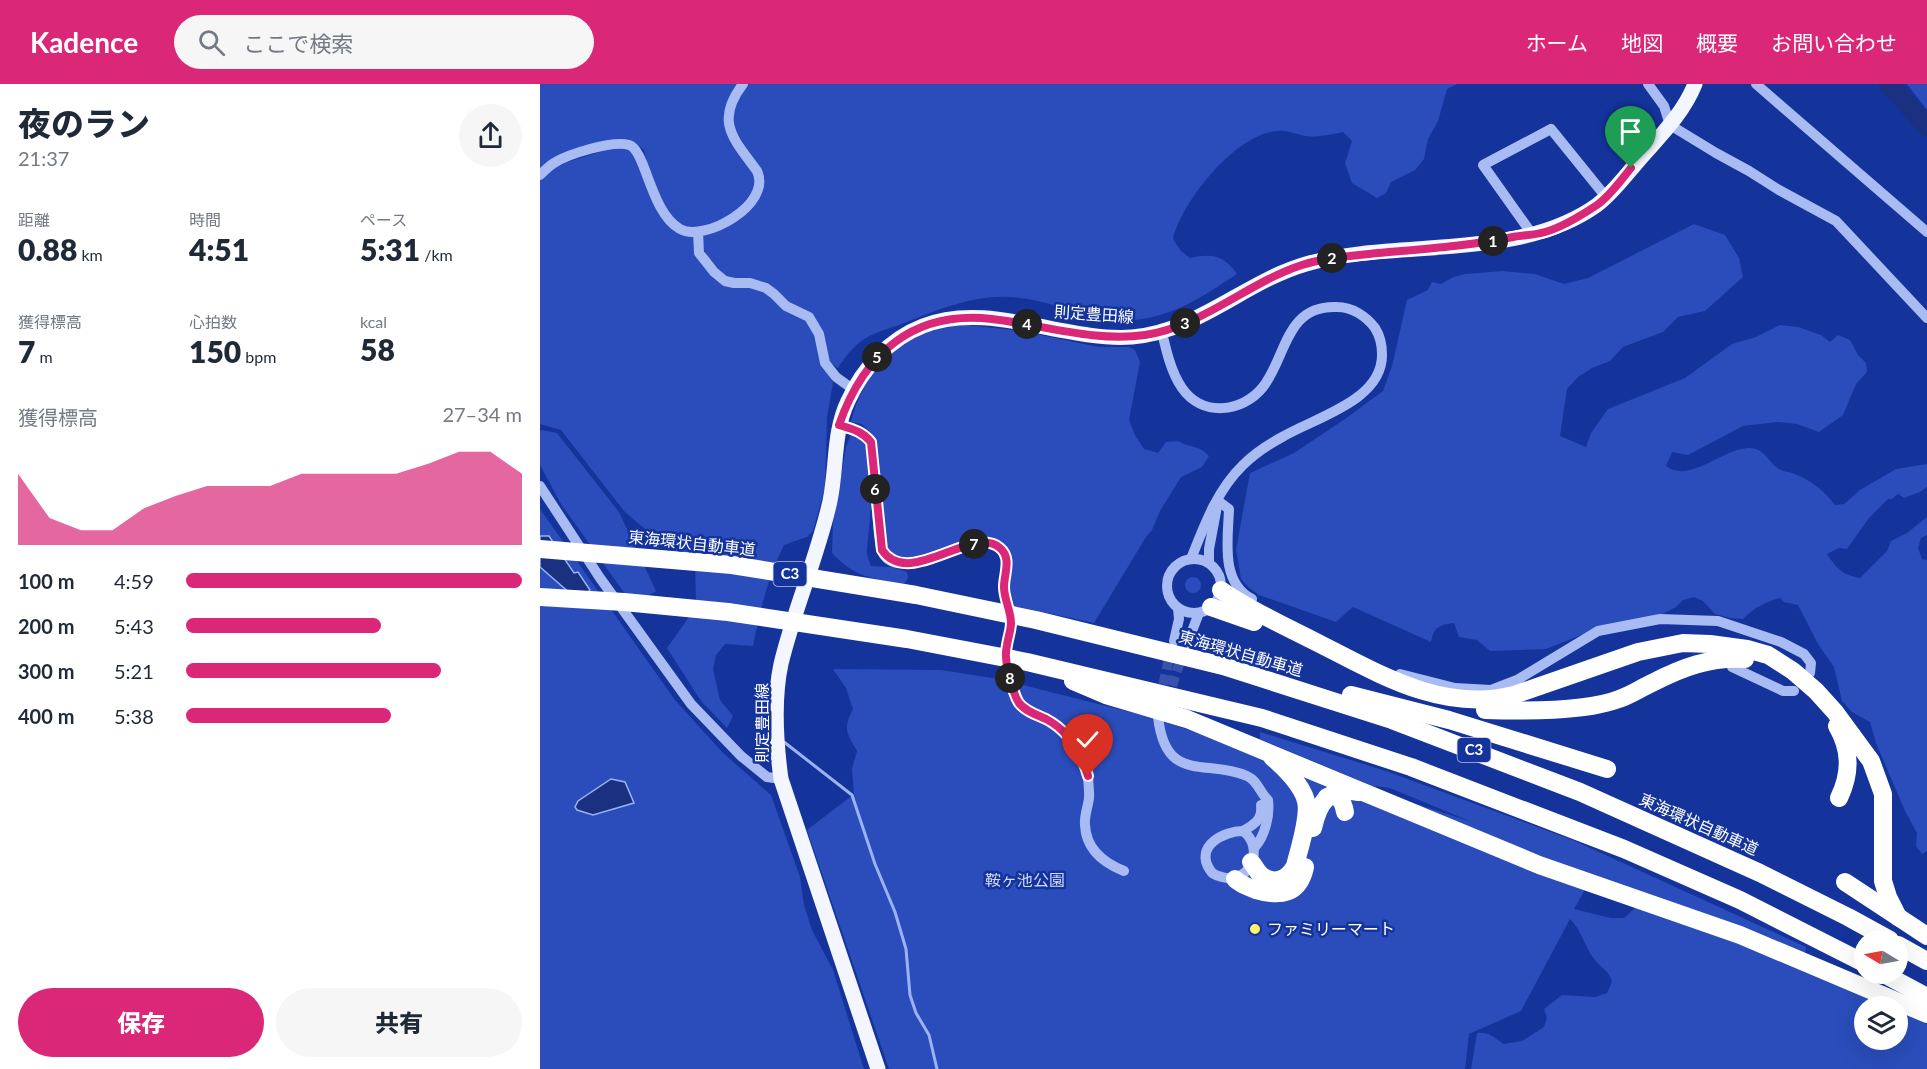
<!DOCTYPE html>
<html lang="ja">
<meta charset="utf-8">
<style>
:root{--surface:#fff;--page:#f6f6f7;--text:#1f2937;--muted:#747a83;--accent:#db2777}
body{margin:0;font-family:Lato,"Noto Sans JP",sans-serif;background:var(--page);color:var(--text);height:100vh;display:flex;flex-direction:column;font-size:22px;white-space:nowrap}
*{box-sizing:border-box;margin:0}
p{font-size:20px;color:var(--muted)}
.icon{flex:none;width:33px;height:33px;fill:none;stroke:currentColor;stroke-width:2;stroke-linecap:round;stroke-linejoin:round}
.map{position:relative;flex:1;overflow:hidden}
.side{display:flex;flex-direction:column;background:var(--surface);width:540px}
.side>*{flex:none}
.needle{width:39px;rotate:280deg}
.fabs{position:absolute;left:1314px;top:846px;display:grid;gap:12px}
.fabs a{display:grid;place-items:center;width:54px;height:54px;border-radius:50%;background:var(--surface);box-shadow:0 6px 24px #0002;font-size:30px}
.pin{position:absolute;display:grid;place-items:center;width:51px;height:51px;color:#fff;margin:-62px -26px;border-radius:50% 50% 50% 0;rotate:-45deg;box-shadow:0 0 6px #0007}
.pin .icon{rotate:45deg}
.km{position:absolute;width:30px;height:30px;margin:-15px;border-radius:50%;background:#222;color:#fff;font-size:16px;line-height:30px;text-align:center}
.round{display:grid;place-items:center;flex:none;width:63px;height:63px;border-radius:32px;background:var(--page)}
.overview{display:flex;align-items:center;justify-content:space-between;height:102px;padding:0 18px}
h1{font-size:33px;font-weight:800;line-height:45px}
.metrics{display:grid;grid-template-columns:repeat(3,1fr);gap:9px;height:102px;padding:6px 18px}
.metrics div{display:grid;align-content:center}
.metrics b{font-size:30px;font-weight:800}
.metrics small{font-size:16px;font-weight:400}
.metrics p{font-size:16px}
.chart{height:168px;padding:12px 18px}
.chart p{display:flex;justify-content:space-between}
.chart svg{width:100%;height:108px;margin-top:6px;fill:var(--accent);opacity:.7}
.primary-button{display:flex;gap:12px;margin-top:auto;padding:12px 18px}
.primary-button a{flex:1;height:69px;border-radius:36px;background:var(--accent);color:#fff;font-size:24px;font-weight:800;line-height:69px;text-align:center}
.primary-button a+a{background:var(--page);color:var(--text)}
ul{padding:0 18px;list-style:none;font-size:20px}
li{display:grid;grid-template-columns:96px 72px 1fr;align-items:center;height:45px}
li i{height:15px;border-radius:8px;background:var(--accent)}
header{display:flex;align-items:center;gap:36px;box-sizing:border-box;height:84px;padding:0 30px;background:var(--accent);color:#fff}
header strong{font-size:28px}
nav{display:flex;gap:33px;margin-inline-start:auto;font-size:21px}
.search{width:420px;height:54px;background:var(--page);display:flex;align-items:center;gap:15px;box-sizing:border-box;padding:0 21px;border-radius:33px;color:var(--muted);font-size:22px}
main{display:flex;flex:1;min-height:0}
.map>svg:first-child{display:block}
.green{fill:#2a4dbb}
.water{fill:#1a3181;stroke:#9ab2f6;stroke-width:1.5}
.lines{fill:none;stroke-linecap:round;stroke-linejoin:round}
.stream{stroke:#9ab2f6;stroke-width:3}
.river{stroke:#1a3181;stroke-width:20}
.minor-tunnel{stroke:#3752aa;stroke-width:10;stroke-dasharray:10 5;stroke-linecap:butt}
.minor{stroke:#a8bbf3;stroke-width:10}
.major{stroke:#f4f6ff;stroke-width:15}
.highway{stroke:#fff;stroke-width:18}
.route-casing{stroke:#fff;stroke-width:12}
.route{stroke:#db2777;stroke-width:8}
.poi-dot{fill:#fff36a;stroke:#14339b;stroke-width:2}
.labels{text-anchor:middle;stroke-width:5;stroke-linejoin:round;paint-order:stroke}
.shield{fill:#14339b;stroke:#b8c2e1;stroke-width:1.5}
.shield-label{font-size:15px;font-weight:bold;fill:#fff}
.street-label{font-size:16px;fill:#fff;stroke:#14339b}
.park-label{font-size:16px;fill:#d0dbfd;stroke:#14339b}
.poi-label{font-size:16px;fill:#fff;stroke:#14339b;text-anchor:start}
</style>
<header>
<strong>Kadence</strong>
<div class="search"><svg class="icon" aria-label="search" viewBox="0 0 24 24"><circle cx="10" cy="10" r="6"/><path d="M15 15l6 6"/></svg>ここで検索</div>
<nav><a>ホーム</a><a>地図</a><a>概要</a><a>お問い合わせ</a></nav>
</header>
<main>
<section class="side">
<div class="overview"><div><h1>夜のラン</h1><p>21:37</p></div><a class="round"><svg class="icon" aria-label="share" viewBox="0 0 24 24"><path d="M12 15V3M7 8l5-5 5 5M5 13v7h14v-7"/></svg></a></div>
<div class="metrics">
<div><p>距離</p><b>0.88<small> km</small></b></div>
<div><p>時間</p><b>4:51</b></div>
<div><p>ペース</p><b>5:31<small> /km</small></b></div>
</div>
<div class="metrics">
<div><p>獲得標高</p><b>7<small> m</small></b></div>
<div><p>心拍数</p><b>150<small> bpm</small></b></div>
<div><p>kcal</p><b>58</b></div>
</div>
<div class="chart"><p><span>獲得標高</span>27–34 m</p>
<svg viewBox="0 0 160 44" preserveAspectRatio="none"><path d="M0 44V15L10 33L20 38L30 38L40 29L50 24L60 20L70 20L80 20L90 15L100 15L110 15L120 15L130 11L140 6L150 6L160 15V44z"/></svg>
</div>
<ul>
<li><b>100 m</b>4:59<i style="width:100%"></i></li>
<li><b>200 m</b>5:43<i style="width:58%"></i></li>
<li><b>300 m</b>5:21<i style="width:76%"></i></li>
<li><b>400 m</b>5:38<i style="width:61%"></i></li>
</ul>
<div class="primary-button"><a>保存</a><a>共有</a></div>
</section>
<div class="map">
<svg width="1387" height="985" viewBox="0 0 1387 985">
<rect width="100%" height="100%" fill="#14339b"/>
<g class="green">
<path d="M 0,0 L 198,0 C 191,17 181,32 187,50 L 216,92 L 217,102 L 193,131 L 156,145 L 143,144 L 131,134 L 109,89 L 104,66 L 95,59 L 87,56 L 0,86 Z"/>
<path d="M 207,0 L 917,0 L 907,5 L 898,37 L 888,55 L 884,75 L 875,86 L 851,98 L 846,109 L 837,114 L 812,99 L 805,79 L 812,57 L 803,48 C 792,50 776,54 766,52 C 757,51 748,46 738,47 C 696,49 642,117 633,155 L 641,167 L 650,174 C 672,169 684,171 697,190 C 665,211 635,232 595,236 C 560,239 522,221 488,215 C 442,207 406,223 364,239 C 352,244 338,247 326,254 C 314,261 305,273 298,284 L 287,277 L 272,231 L 184,192 C 169,179 162,170 162,150 C 192,138 219,131 225,94 L 193,42 L 194,23 Z"/>
<path d="M 1367,0 L 1387,0 L 1387,26 Z"/>
<path d="M 79,64 L 92,67 L 114,121 L 148,152 L 153,153 L 173,191 L 226,207 L 273,242 L 283,282 L 293,299 L 287,333 L 285,404 L 273,447 L 267,453 L 244,461 C 228,493 220,527 213,562 L 185,560 L 176,571 L 173,585 L 180,616 L 193,632 L 187,644 L 161,617 L 127,564 L 156,523 L 155,474 L 127,464 L 84,427 L 21,346 L 0,340 L 0,96 L 18,81 L 63,67 Z"/>
<path d="M 1154,140 L 1185,151 L 1199,174 L 1203,193 L 1165,227 L 1138,233 L 1123,248 L 1083,263 L 1070,277 L 1052,284 L 1038,293 L 1027,305 L 1020,352 L 1046,363 L 1051,349 L 1068,325 L 1145,294 L 1192,260 L 1216,253 L 1240,241 L 1258,243 L 1281,251 L 1290,258 L 1298,251 L 1310,256 L 1318,271 L 1326,279 L 1327,288 L 1316,300 L 1303,331 L 1279,348 L 1257,340 L 1237,338 L 1203,342 L 1148,371 L 1132,368 L 1126,382 C 1149,400 1182,365 1208,364 C 1226,363 1228,380 1241,386 C 1245,388 1250,388 1255,390 C 1270,396 1285,407 1295,421 L 1304,420 L 1320,406 L 1356,385 L 1387,380 L 1387,403 L 1380,408 L 1364,414 L 1358,410 L 1352,415 L 1348,415 L 1329,434 L 1307,465 L 1299,464 L 1287,470 C 1298,486 1301,490 1320,494 L 1347,467 L 1351,457 L 1367,449 L 1387,433 L 1387,451 L 1381,454 L 1378,464 L 1382,475 L 1387,476 L 1387,767 L 1382,770 L 1376,762 L 1377,749 L 1365,727 L 1336,659 L 1330,638 L 1312,628 L 1302,617 L 1294,583 L 1278,560 L 1258,521 L 1244,518 L 1240,514 C 1225,518 1214,524 1203,535 L 1190,534 L 1175,530 L 1163,517 L 1154,513 L 1143,516 L 1136,523 L 1118,532 L 1056,545 L 1006,565 L 950,567 L 937,556 L 919,553 L 914,539 C 900,541 894,542 891,558 L 813,523 L 796,538 L 719,511 L 708,503 L 701,495 L 696,466 L 710,389 L 754,369 L 805,335 L 843,307 L 852,282 L 867,216 L 888,206 L 892,198 L 901,200 L 913,193 L 925,190 L 963,187 L 995,190 L 1024,200 L 1048,194 Z"/>
<path d="M 425,241 L 482,247 L 558,263 L 589,263 L 595,266 L 600,278 L 589,336 L 595,351 L 604,365 L 618,369 L 626,358 L 638,357 C 651,365 658,360 669,372 L 662,383 L 641,393 L 620,427 L 612,446 L 606,453 L 554,539 L 475,522 C 473,516 470,510 470,504 C 469,492 474,483 470,472 C 458,438 415,464 391,470 C 381,473 370,473 359,474 L 347,463 L 336,354 L 322,340 L 311,338 C 322,294 351,257 397,245 C 406,243 416,242 425,241 Z"/>
<path d="M 2,346 L 17,349 L 79,428 L 116,507 L 93,521 L 21,420 L 0,381 L 0,347 Z"/>
<path d="M 311,350 C 342,355 329,442 327,464 C 326,470 329,476 331,482 L 351,483 L 367,488 L 368,494 L 364,500 C 333,495 314,493 292,469 L 293,439 L 306,363 Z"/>
<path d="M 0,425 L 135,616 L 183,669 L 231,711 L 260,793 L 264,821 L 272,846 L 293,886 L 324,985 L 0,985 Z"/>
<circle cx="653" cy="501" r="8"/>
<path d="M 293,585 L 401,586 L 459,595 L 606,632 L 932,738 L 850,704 L 833,702 L 720,655 L 720,648 L 846,687 L 1035,757 L 1266,863 L 1265,870 L 1053,791 L 1034,825 L 1071,834 L 1084,834 L 1096,823 L 1240,875 L 1354,922 L 1324,922 L 1324,956 L 1358,956 L 1358,924 L 1387,940 L 1387,985 L 931,985 L 937,949 C 949,948 954,953 963,960 L 982,957 L 1004,943 L 1007,934 L 1004,925 L 1022,911 L 1055,913 L 1067,909 L 1072,898 C 1068,884 1062,886 1055,876 C 1044,863 1042,846 1030,835 L 981,927 L 929,950 L 925,985 L 349,985 L 267,746 L 314,710 L 312,685 L 317,667 C 306,648 303,645 313,625 L 306,604 Z"/>
</g>
<g class="water">
<path d="M 0,452 L 9,452 L 34,489 L 38,488 L 50,506 L 39,517 L 0,483 Z"/>
<path d="M 71,695 L 85,698 L 94,719 L 53,731 L 37,726 L 35,723 L 38,717 Z"/>
</g>
<g class="lines">
<path class="stream" d="M 244,658 L 312,711 L 335,780 L 355,828 L 366,865 L 370,911 L 376,929 L 389,951 L 397,985"/>
<path class="river" d="M 1349,0 L 1387,42"/>
<g class="minor-tunnel">
<path d="M 620,615 L 631,566"/>
<path d="M 627,616 L 643,569"/>
</g>
<g class="minor">
<path d="M 1108,0 L 1124,22 L 1130,41 L 1176,69 L 1209,87 L 1239,106 L 1296,137 L 1387,234"/>
<path d="M 1216,0 L 1387,148"/>
<path d="M 0,91 C 4,87 9,82 14,79 C 28,70 73,56 89,61 C 106,66 110,128 140,145 C 164,159 233,120 217,87 C 194,55 174,38 203,0"/>
<path d="M 158,148 L 159,169 L 174,188 L 185,197 L 194,199 L 210,199 L 226,204 L 234,210 L 246,222 L 269,233 L 279,250 L 285,279 L 296,293 L 314,306"/>
<path d="M 992,150 L 943,81 L 1011,45 L 1066,113"/>
<path d="M 622,248 C 626,266 631,288 642,304 C 662,333 702,329 723,303 C 747,272 745,221 797,223 C 812,223 826,232 835,244 C 840,252 842,260 842,270 C 843,316 777,333 744,352 C 729,360 715,369 703,381 C 677,406 664,442 651,475"/>
<path d="M 299,341 C 312,345 322,347 331,358 L 339,451 C 340,456 340,461 341,465 C 358,511 447,430 465,471 C 470,481 464,492 464,502 C 464,514 470,526 471,538 C 472,547 467,556 466,565 C 465,572 467,580 468,588 C 471,597 473,609 479,618 C 486,629 499,631 509,637 C 518,642 527,650 533,658 C 545,674 550,695 549,714 C 548,723 544,732 545,741 C 546,765 564,779 584,787"/>
<path d="M 0,402 L 60,494 L 151,620 L 201,672 L 227,693 L 241,695"/>
<path d="M 678,417 L 689,425 C 688,456 680,498 712,515"/>
<circle cx="654" cy="502" r="27"/>
<path d="M 669,479 L 669,465 L 678,417"/>
<path d="M 634,557 L 639,535 L 638,524"/>
<path d="M 647,560 L 659,529"/>
<path d="M 1192,583 L 1243,607 L 1254,607"/>
<path d="M 860,590 L 915,604 L 951,606 L 977,596 L 1058,547 L 1120,535 L 1178,537 L 1241,558 L 1264,570 L 1271,579 L 1270,589"/>
<path d="M 618,633 C 626,701 666,674 707,692 C 718,697 720,709 728,716 C 730,731 725,752 715,763"/>
<path d="M 703,747 C 725,763 711,801 682,793 C 677,792 672,790 670,786 C 654,762 684,747 703,747 Z"/>
<path d="M 703,747 C 715,740 723,735 721,721"/>
</g>
<path class="major" d="M 338,985 L 241,695 C 236,658 233,617 241,580 C 254,525 278,472 290,417 C 297,384 293,348 308,317 C 323,284 349,255 383,242 C 448,216 524,258 592,253 C 659,247 704,198 766,180 C 857,154 978,178 1057,121 C 1073,109 1086,91 1099,76 C 1120,52 1143,30 1155,0"/>
<g class="highway">
<path d="M 0,465 L 192,481 L 376,511 L 496,536 L 683,582 L 852,636 L 1040,708 L 1220,789 L 1308,833 L 1350,856"/>
<path d="M 681,506 C 711,527 745,542 778,559 C 839,590 903,629 974,611 L 1098,568 L 1143,559 L 1170,560 L 1207,565 L 1228,571 L 1253,587 L 1276,607 L 1295,628 L 1331,677 L 1343,710 L 1343,797 L 1348,813 L 1358,833"/>
<path d="M 0,513 L 84,518 L 188,528 L 367,555 L 487,578 L 722,634 L 871,683 L 1084,765 L 1200,816 L 1324,879"/>
<path d="M 671,523 L 714,538"/>
<path d="M 533,597 L 566,611 L 647,635 L 999,781 L 1200,851 L 1387,930"/>
<path d="M 811,611 L 909,636 L 1067,685"/>
<path d="M 945,626 C 982,627 1046,628 1079,615 C 1091,611 1101,604 1112,599 C 1143,583 1170,573 1205,575"/>
<path d="M 1297,642 C 1311,666 1311,689 1299,714"/>
<path d="M 787,713 C 799,710 803,717 805,728"/>
<path d="M 773,744 C 779,717 789,703 819,708"/>
<path d="M 711,778 C 715,782 716,787 721,791 C 734,802 748,795 755,782 C 759,765 770,733 766,717 C 762,701 744,683 732,673"/>
<path d="M 695,795 C 701,801 708,803 716,806 C 740,813 759,811 765,783"/>
<path d="M 1305,798 L 1387,852"/>
<path d="M 1358,861 L 1387,877"/>
<path d="M 1344,890 L 1387,913"/>
</g>
</g>
<g class="lines">
<g class="route-casing">
<path id="route" d="M 548,692 C 541,668 529,647 506,635 C 497,631 485,627 479,619 C 473,610 471,598 469,588 C 466,580 465,570 467,561 C 468,554 471,546 471,539 C 471,527 464,515 464,503 C 464,490 472,474 460,464 C 432,440 369,506 342,466 L 331,358 C 322,347 312,345 299,341 C 324,269 374,226 452,235 C 503,241 554,258 605,251 C 663,242 707,199 762,181 C 787,173 812,172 838,169 C 883,165 929,162 973,153 C 984,151 995,151 1005,148 C 1023,143 1042,131 1057,121 C 1070,112 1081,96 1091,84"/>
</g>
<use href="#route" class="route"/>
</g>
<circle class="poi-dot" cx="715" cy="845" r="6"/>
<g class="labels">
<g class="shield">
<rect x="233.5" y="478" width="33" height="24" rx="4.5"/>
<rect x="917.5" y="654" width="33" height="24" rx="4.5"/>
</g>
<g class="shield-label">
<text x="250" y="495">C3</text>
<text x="934" y="671">C3</text>
</g>
<g class="street-label">
<text transform="translate(554 230) rotate(4)" y="6">則定豊田線</text>
<text transform="translate(152 459) rotate(6)" y="6">東海環状自動車道</text>
<text transform="translate(701 569) rotate(16)" y="6">東海環状自動車道</text>
<text transform="translate(222 639) rotate(-90)" y="6">則定豊田線</text>
<text transform="translate(1159 740) rotate(24)" y="6">東海環状自動車道</text>
</g>
<g class="park-label">
<text x="485" y="802">鞍ヶ池公園</text>
</g>
<g class="poi-label">
<text x="727" y="851">ファミリーマート</text>
</g>
</g>
</svg>
<div class="fabs">
<a><svg class="needle" viewBox="-14 -14 28 28"><path d="M0-13l5 13h-10z" fill="#e53935"/><path d="M0 13l5-13h-10z" fill="#747a83"/></svg></a>
<a><svg class="icon" aria-label="layers" viewBox="0 0 24 24"><path d="M12 4l9 5-9 5-9-5zM3 14l9 5 9-5"/></svg></a>
</div>
<div class="pin" style="left:1091px;top:84px;background:#1e9e55"><svg class="icon" aria-label="arrive" viewBox="0 0 24 24"><path d="M6 21V4h12l-3 4 3 4H6"/></svg></div>
<div class="pin" style="left:548px;top:692px;background:#d93025"><svg class="icon" aria-label="check" viewBox="0 0 24 24"><path d="M5 12l5 5 9-10"/></svg></div>
<b class="km" style="left:953px;top:157px">1</b>
<b class="km" style="left:792px;top:174px">2</b>
<b class="km" style="left:645px;top:239px">3</b>
<b class="km" style="left:487px;top:240px">4</b>
<b class="km" style="left:337px;top:273px">5</b>
<b class="km" style="left:335px;top:405px">6</b>
<b class="km" style="left:434px;top:460px">7</b>
<b class="km" style="left:470px;top:594px">8</b>
</div>
</main>
